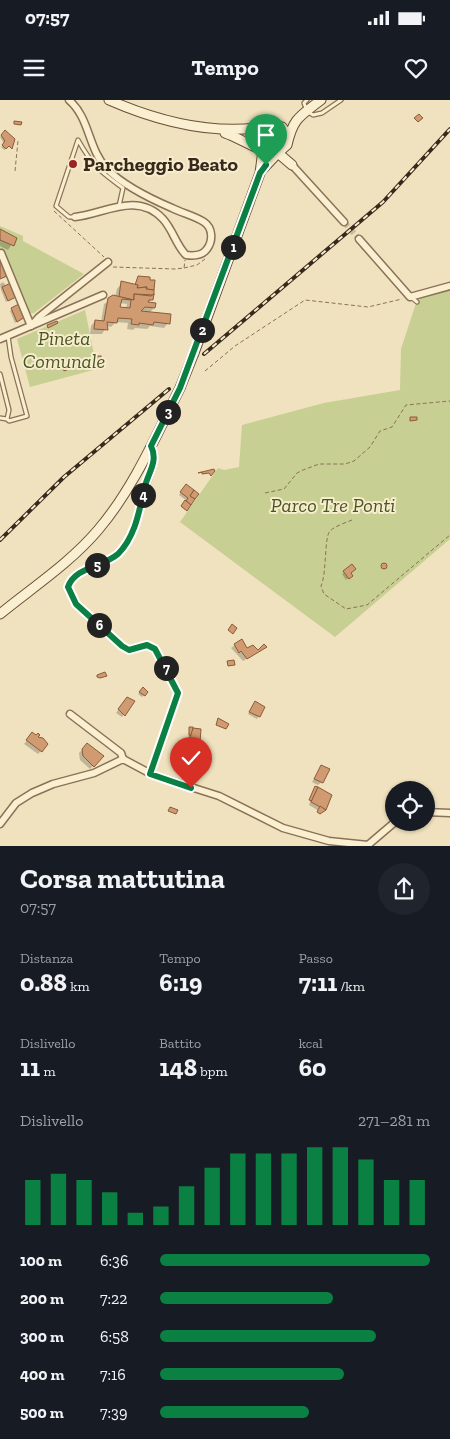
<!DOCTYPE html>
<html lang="it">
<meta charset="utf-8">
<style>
:root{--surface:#171b24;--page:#20242c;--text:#f1f3f6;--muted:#9ea1a6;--accent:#0b8043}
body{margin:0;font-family:"Zilla Slab",serif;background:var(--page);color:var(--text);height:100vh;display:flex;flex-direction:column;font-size:19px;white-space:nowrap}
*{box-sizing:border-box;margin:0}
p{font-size:16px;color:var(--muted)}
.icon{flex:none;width:28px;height:28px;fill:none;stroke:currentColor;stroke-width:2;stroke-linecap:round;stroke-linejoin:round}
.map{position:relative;height:746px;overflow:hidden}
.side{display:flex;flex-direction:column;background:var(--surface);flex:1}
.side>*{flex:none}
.controls{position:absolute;left:385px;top:681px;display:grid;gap:10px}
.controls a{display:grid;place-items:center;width:50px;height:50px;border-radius:50%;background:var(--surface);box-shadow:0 1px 4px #0004;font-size:25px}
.pin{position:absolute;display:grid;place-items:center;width:42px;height:42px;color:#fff;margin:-51px -21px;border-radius:50% 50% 50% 0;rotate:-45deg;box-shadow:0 0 5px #0007}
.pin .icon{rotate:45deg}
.km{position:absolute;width:25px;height:25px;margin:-12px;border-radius:50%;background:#222;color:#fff;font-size:14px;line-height:25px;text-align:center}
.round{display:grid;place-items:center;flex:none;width:52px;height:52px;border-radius:26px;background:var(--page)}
.summary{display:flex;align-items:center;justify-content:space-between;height:85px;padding:0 20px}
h1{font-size:28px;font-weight:800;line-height:38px}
.metrics{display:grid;grid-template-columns:repeat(3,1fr);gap:8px;height:85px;padding:5px 20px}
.metrics div{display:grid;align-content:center}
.metrics b{font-size:25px;font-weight:800}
.metrics small{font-size:14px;font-weight:400}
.metrics p{font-size:14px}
.chart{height:140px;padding:10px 20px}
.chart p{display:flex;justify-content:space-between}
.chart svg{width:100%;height:90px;margin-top:5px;stroke:var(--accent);stroke-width:6}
ul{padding:0 20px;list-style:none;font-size:16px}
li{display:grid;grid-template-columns:80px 60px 1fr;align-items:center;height:38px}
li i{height:12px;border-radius:6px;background:var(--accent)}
.status{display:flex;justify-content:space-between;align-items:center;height:35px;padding:0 25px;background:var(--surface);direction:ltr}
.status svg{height:14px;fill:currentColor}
header{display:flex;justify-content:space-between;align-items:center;height:65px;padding:0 20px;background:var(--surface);font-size:22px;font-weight:800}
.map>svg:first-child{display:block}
.green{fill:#c7cf92}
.shadow{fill:#0003;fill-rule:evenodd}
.building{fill:#d19b71;stroke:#8b5b3a;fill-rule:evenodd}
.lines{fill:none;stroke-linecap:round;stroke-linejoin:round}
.street-tunnel{stroke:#cbbd9d;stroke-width:6;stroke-dasharray:6 3;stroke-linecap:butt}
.lane-casing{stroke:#8a7256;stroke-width:5.5}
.street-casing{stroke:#8a7256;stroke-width:9}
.secondary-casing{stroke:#6b5339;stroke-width:11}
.path{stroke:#8a7256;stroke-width:1;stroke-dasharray:4 2.5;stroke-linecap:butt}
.lane{stroke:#fbefd2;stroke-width:3}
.street{stroke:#fbefd2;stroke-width:6}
.secondary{stroke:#fbefd2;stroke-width:9}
.rail-casing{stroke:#382a1b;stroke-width:4}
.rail{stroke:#f7ecce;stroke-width:2;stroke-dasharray:5.5;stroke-linecap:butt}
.secondary-bridge-casing{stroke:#6b5339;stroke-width:11;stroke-linecap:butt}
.secondary-bridge{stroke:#fbefd2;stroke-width:9}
.route-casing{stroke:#fff;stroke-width:10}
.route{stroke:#0b8043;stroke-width:6}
.poi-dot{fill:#9d2322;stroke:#f7ecce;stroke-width:2}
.labels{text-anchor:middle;stroke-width:4;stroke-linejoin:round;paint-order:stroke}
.poi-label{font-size:20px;font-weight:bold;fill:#382a1b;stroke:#f7ecce;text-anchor:start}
.park-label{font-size:20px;font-style:italic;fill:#485621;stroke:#f7ecce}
</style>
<div class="status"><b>07:57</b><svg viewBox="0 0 49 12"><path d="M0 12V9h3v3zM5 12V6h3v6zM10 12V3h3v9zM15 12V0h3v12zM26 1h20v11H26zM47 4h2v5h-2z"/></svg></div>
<header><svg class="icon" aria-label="menu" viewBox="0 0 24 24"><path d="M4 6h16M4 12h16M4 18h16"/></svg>Tempo<svg class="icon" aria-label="heart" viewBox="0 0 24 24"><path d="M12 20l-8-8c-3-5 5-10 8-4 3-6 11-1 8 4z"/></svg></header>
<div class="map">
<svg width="450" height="747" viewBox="0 0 450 747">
<rect width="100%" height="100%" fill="#f0e2be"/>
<g class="green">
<circle cx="274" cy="39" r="10"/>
<path d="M 0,126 L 23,136 L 23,141 L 84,174 L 34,213 L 26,213 L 0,147 Z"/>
<path d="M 450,188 L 450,439 L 335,537 L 180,422 L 218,368 L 224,370 L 239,367 L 242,325 L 324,303 L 400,290 L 401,249 L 418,197 Z"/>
<path d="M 85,210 L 97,269 L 30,287 L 17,239 Z"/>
</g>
<g class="shadow">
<path d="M 5,32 L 11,45 L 4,50 L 1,47 L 4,44 L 0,37 Z"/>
<path d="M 0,131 L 16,138 L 8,150 L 0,146 Z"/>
<path d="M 139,177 L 154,181 L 152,199 L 148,203 L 154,208 L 149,213 L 168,223 L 164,228 L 150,226 L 147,229 L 135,228 L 133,230 L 127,229 L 128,223 L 116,222 L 111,227 L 107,226 L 102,234 L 90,234 L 91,226 L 95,221 L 101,222 L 104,204 L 115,197 L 117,189 L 121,184 L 134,186 ZM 120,203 L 127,204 L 126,209 L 119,208 Z"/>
<path d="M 3,182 L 15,197 L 6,202 L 1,190 L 0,184 Z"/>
<path d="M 12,209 L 22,219 L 15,223 L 10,211 Z"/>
<path d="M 184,387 L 197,394 L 185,410 L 181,407 L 187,401 L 179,395 Z"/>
<path d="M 351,466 L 349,473 L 351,476 L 346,480 L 342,474 Z"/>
<path d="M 235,545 L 246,550 L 258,552 L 262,550 L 243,561 L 231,548 Z"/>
<path d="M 143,589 L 147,592 L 142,597 L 138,594 Z"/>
<path d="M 125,600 L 133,601 L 122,617 L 116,613 Z"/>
<path d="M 253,605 L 264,608 L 257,619 L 248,614 Z"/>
<path d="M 189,629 L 199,642 L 193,645 L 188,643 Z"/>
<path d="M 32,634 L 38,636 L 36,638 L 41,651 L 38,654 L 24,644 Z"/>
<path d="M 87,645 L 93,666 L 90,669 L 80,660 L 79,653 Z"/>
<path d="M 322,666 L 322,682 L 318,685 L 312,682 Z"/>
<path d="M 315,688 L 321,712 L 319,714 L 319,711 L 309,705 Z"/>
</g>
<g class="building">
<path d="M 419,14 L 423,18 L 418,22 L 414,18 Z"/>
<path d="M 14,21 L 22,22 L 21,25 L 14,24 Z"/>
<path d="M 5,30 L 15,39 L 12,49 L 9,46 L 6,49 L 2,45 L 5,41 L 1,35 Z"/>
<path d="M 0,129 L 17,138 L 14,146 L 0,140 Z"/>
<path d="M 0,158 L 7,176 L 0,179 Z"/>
<path d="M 138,176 L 150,177 L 150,180 L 155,180 L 154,190 L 146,189 L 147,187 L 137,188 L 138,185 L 135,185 Z"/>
<path d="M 121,181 L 138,185 L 137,188 L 147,187 L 146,189 L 154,190 L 154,195 L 134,194 L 134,200 L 119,197 Z"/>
<path d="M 11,183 L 16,197 L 8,201 L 2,187 Z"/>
<path d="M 134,194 L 151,196 L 154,194 L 153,200 L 149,200 L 148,202 L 156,203 L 155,208 L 145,207 L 141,211 L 171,214 L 170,224 L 154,222 L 153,225 L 139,223 L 139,225 L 131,224 L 132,219 L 118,218 L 117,223 L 107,222 L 108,230 L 94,229 L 95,220 L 104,221 L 108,198 L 113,195 L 134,200 ZM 122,199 L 131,200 L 130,208 L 120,207 Z"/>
<path d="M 19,204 L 25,217 L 17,222 L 11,208 Z"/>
<path d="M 57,221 L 58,223 L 48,228 L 47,225 Z"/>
<rect x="96" y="256" width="5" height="5"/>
<path d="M 73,264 L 74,267 L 64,271 L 63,268 Z"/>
<path d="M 410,317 L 417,317 L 417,320 L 410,321 Z"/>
<path d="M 214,369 L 215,371 L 211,376 L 209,373 L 202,374 L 202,372 L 198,373 Z"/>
<path d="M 186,384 L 194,390 L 190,396 L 195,399 L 191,405 L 186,401 L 188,398 L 180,392 Z"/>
<path d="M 194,390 L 199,394 L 195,399 L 190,396 Z"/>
<path d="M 185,400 L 191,405 L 187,411 L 181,406 Z"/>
<circle cx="384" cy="466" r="3"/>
<path d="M 352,464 L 356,469 L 351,473 L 353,476 L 349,479 L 343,471 Z"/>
<path d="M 232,524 L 237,528 L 233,534 L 228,530 Z"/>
<path d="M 242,539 L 247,548 L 253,545 L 258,550 L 264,544 L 267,547 L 247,559 L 241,551 L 239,553 L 234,544 Z"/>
<path d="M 234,560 L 235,565 L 228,566 L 227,561 Z"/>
<path d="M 105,572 L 107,576 L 100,578 L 97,577 L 97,575 Z"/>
<path d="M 143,587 L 148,592 L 145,596 L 139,592 Z"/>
<path d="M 127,597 L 135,601 L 125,616 L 118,609 Z"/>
<path d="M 255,601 L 265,607 L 260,617 L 249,612 Z"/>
<path d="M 218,618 L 229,624 L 226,629 L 216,625 Z"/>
<path d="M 189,627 L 193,627 L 193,636 L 189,635 Z"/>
<path d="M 193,628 L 201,629 L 200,642 L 197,642 L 197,644 L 189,641 Z"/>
<path d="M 32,632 L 36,635 L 38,633 L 40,635 L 38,637 L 43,638 L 48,644 L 42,652 L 26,640 Z"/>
<path d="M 87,643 L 104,656 L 94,667 L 83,656 L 82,649 Z"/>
<path d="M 321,665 L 330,669 L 323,683 L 314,679 Z"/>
<path d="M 315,686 L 318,687 L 312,701 L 309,700 Z"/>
<path d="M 318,687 L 332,695 L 326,710 L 311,702 Z"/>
<path d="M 320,706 L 326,710 L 320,714 L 317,712 Z"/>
<path d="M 170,707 L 178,710 L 176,714 L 168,711 Z"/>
</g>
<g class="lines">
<path class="street-tunnel" d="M 344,122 L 359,139"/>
<g class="lane-casing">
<g id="lane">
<path d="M 307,0 L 304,3 L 307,11 L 313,15 L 322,13 L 341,0"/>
<path d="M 74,117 L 69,117 L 56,106 L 78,40 C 94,68 99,70 123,88 L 119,106"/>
<path d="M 411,197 L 417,202"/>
<path d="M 0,274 L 9,310 L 7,319 L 0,318"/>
<path d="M 7,319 L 9,321 L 27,316 L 11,257 L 8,236"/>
</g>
</g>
<g class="street-casing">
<g id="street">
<path d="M 69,0 C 90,18 88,49 107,69 C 124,86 151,99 172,108 C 182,113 195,116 204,122 C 213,128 213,141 207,149 C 202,156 193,156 186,155 C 176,145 173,130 163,119 C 137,91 104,114 75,117"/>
<path d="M 292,65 L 344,122"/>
<path d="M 359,139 L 410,197 L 450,186"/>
<path d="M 1,153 L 31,226 L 39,217 L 108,162"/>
<path d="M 0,239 L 103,195"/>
<path d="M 144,389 C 149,375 158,360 151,345"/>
<path d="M 70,614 L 121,653 L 123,659"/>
<path d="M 426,712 L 450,713"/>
<path d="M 0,724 L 16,703 L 32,693 L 53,684 L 94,673 L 123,659 L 153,675 L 219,696 L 283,728 L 329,741 L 368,745 L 395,722"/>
</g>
</g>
<g class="secondary-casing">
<g id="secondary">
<path d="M 109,0 C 157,21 212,35 264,27"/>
<path d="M 225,33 C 240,38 265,55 278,53 L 287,45 C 293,18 300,16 321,0"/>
<path d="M 261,48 C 256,38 259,30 268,25 L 282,27 L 288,35"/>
<path d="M 261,71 L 278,53 L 292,65"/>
<path d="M 194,253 L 260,73 L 263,50"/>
<path d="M 0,514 C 33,487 70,463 98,430 C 133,389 156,336 180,288"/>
</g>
</g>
<g class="path">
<path d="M 15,71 L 18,41"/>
<path d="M 54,111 L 104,157"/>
<path d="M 113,167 L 175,169 L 184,168 L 185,160"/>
<path d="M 184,168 L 197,165 L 205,159"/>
<path d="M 205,271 L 235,246 L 305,200 L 368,207 L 402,199"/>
<path d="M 265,393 L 284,389 L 297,373 L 303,370 L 319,364 L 345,364 L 354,361 L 370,347 L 380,331 L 392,327 L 406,305 L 450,301"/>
<path d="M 143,396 C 139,415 133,443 115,455 C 100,466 74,469 67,487 L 76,504 L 121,547 L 129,550 L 147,545 L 155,549 L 177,587 L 178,593 L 175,604 L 152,668"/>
<path d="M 352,420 C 345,423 335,426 330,431 C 324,437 327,473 321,486 L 324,494 L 346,509 L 367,505 L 450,435"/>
</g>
<use href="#lane" class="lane"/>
<use href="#street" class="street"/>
<use href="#secondary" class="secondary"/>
<g class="rail-casing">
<g id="rail">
<path d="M 204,254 L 383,102 L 450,29"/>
<path d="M 0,440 L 64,377 L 169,289"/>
</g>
</g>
<use href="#rail" class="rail"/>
<g class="secondary-bridge-casing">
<path id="secondary-bridge" d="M 180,288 L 194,253"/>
</g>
<use href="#secondary-bridge" class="secondary-bridge"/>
</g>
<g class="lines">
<g class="route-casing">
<path id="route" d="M 191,688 L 150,674 L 178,593 L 155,549 L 147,545 L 129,550 L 122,546 L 76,504 L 68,487 C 75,467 103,467 118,454 C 135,437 139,412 144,390 C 147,374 159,362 151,346 L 180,288 L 260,73 L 266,65"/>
</g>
<use href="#route" class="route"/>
</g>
<circle class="poi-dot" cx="73" cy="64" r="5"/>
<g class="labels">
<g class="poi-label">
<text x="83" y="71">Parcheggio Beato</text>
</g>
<g class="park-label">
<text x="64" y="245">Pineta<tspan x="64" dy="23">Comunale</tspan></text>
<text x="333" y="412">Parco Tre Ponti</text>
</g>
</g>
</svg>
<div class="controls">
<a><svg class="icon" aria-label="locate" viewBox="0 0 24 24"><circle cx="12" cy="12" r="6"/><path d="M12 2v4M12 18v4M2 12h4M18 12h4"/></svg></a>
</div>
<div class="pin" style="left:266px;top:65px;background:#1e9e55"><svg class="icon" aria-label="arrive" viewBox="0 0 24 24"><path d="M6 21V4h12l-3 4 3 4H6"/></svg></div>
<div class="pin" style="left:191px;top:688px;background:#d93025"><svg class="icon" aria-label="check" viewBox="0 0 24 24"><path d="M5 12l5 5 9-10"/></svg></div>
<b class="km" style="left:233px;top:147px">1</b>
<b class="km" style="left:202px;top:230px">2</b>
<b class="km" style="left:168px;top:312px">3</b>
<b class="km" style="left:143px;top:395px">4</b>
<b class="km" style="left:97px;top:465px">5</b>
<b class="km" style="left:99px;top:525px">6</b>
<b class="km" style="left:166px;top:568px">7</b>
</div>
<section class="side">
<div class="summary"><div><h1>Corsa mattutina</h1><p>07:57</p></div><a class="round"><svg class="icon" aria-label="share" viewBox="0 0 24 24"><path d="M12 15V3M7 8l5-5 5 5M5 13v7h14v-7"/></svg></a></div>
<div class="metrics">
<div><p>Distanza</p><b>0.88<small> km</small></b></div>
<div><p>Tempo</p><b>6:19</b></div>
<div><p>Passo</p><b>7:11<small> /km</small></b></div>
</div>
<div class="metrics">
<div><p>Dislivello</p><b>11<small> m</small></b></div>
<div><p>Battito</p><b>148<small> bpm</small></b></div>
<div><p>kcal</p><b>60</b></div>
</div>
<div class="chart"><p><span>Dislivello</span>271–281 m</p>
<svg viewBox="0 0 160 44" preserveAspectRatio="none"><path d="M5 44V22M15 44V19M25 44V22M35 44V28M45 44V38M55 44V35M65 44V25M75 44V16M85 44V9M95 44V9M105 44V9M115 44V6M125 44V6M135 44V12M145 44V22M155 44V22"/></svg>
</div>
<ul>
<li><b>100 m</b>6:36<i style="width:100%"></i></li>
<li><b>200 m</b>7:22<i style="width:64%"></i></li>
<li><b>300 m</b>6:58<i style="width:80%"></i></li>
<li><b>400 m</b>7:16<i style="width:68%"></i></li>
<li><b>500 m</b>7:39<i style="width:55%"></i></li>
</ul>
</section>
